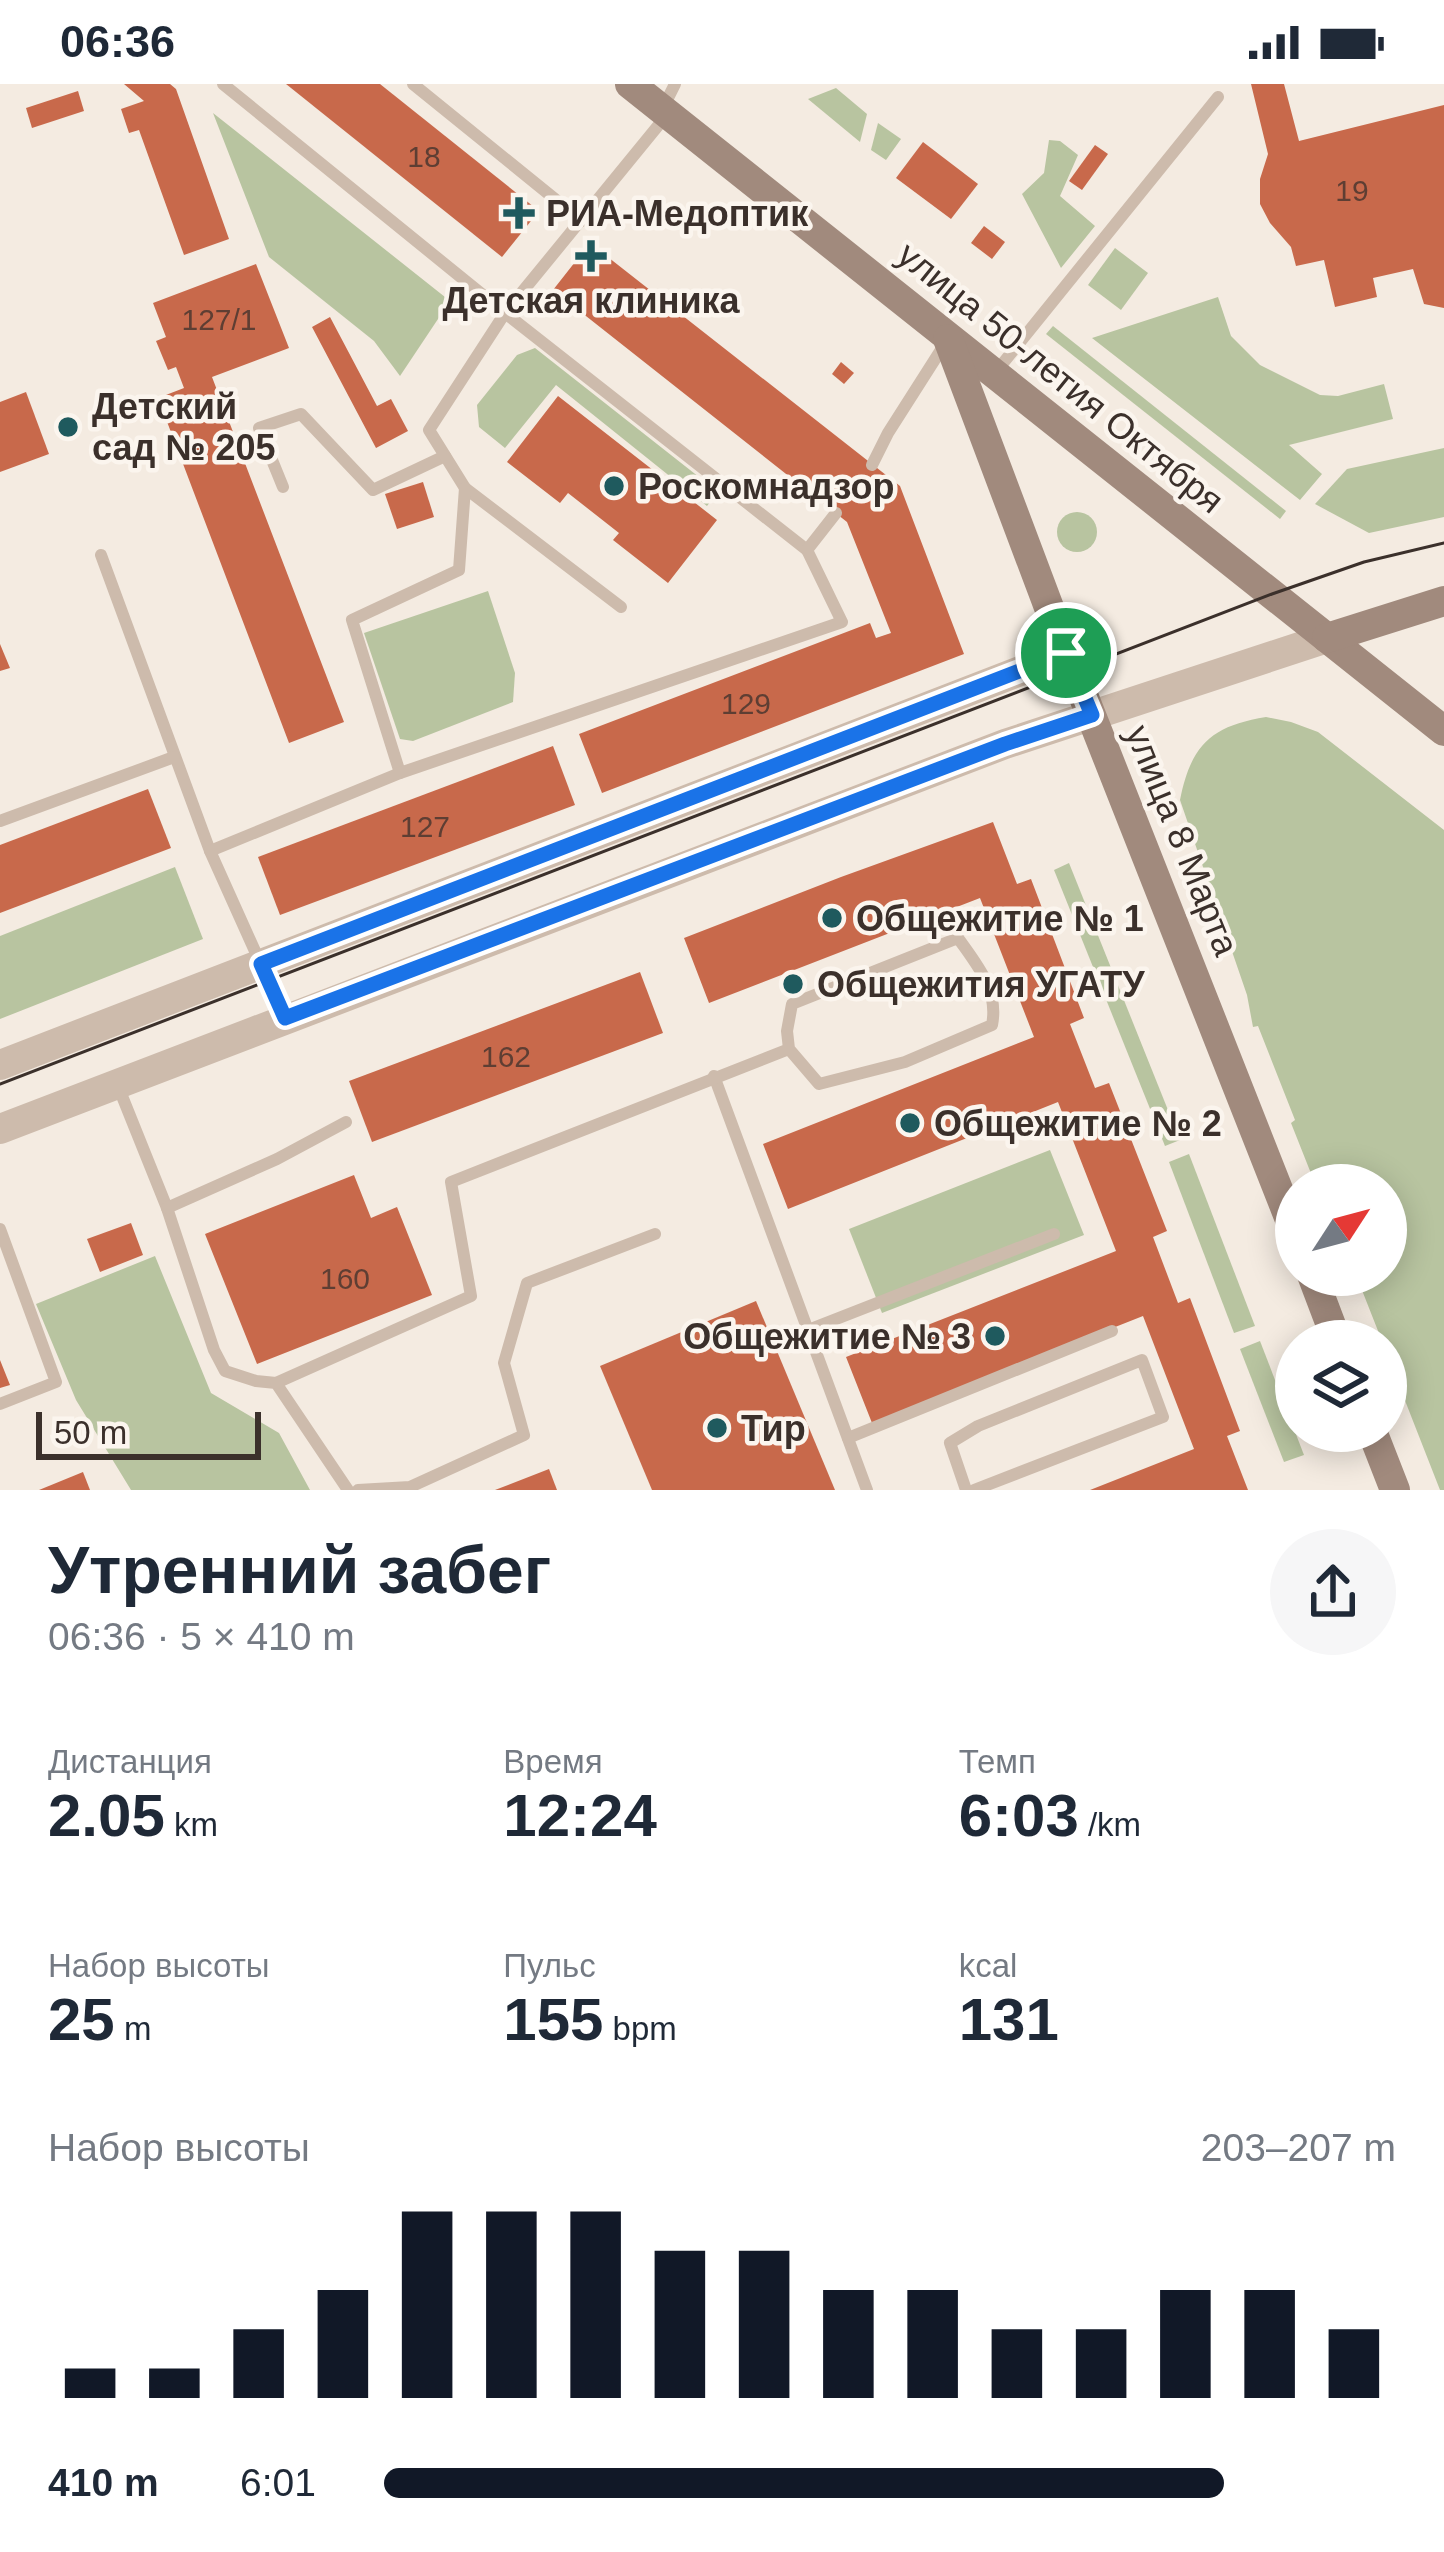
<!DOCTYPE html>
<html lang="ru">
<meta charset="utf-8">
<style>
:root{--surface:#fff;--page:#f6f6f7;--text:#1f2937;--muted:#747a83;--accent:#111827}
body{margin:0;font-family:Arial,sans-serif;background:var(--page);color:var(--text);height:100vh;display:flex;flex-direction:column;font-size:45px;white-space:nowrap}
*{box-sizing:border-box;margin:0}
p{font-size:39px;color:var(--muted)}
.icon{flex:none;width:66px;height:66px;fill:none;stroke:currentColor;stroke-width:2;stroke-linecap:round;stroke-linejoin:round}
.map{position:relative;height:1406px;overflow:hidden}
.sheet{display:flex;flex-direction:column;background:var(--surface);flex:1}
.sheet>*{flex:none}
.needle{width:78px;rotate:54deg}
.fabs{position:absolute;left:1275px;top:1080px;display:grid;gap:24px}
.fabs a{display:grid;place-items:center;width:132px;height:132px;border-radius:50%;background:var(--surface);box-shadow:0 6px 30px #0003;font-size:60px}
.scale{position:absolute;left:36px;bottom:30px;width:225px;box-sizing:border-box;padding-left:12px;border:6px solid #3b302b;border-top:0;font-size:33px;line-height:42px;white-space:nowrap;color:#3b302b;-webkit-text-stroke:9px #fbf5ee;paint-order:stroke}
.pin{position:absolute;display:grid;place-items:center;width:102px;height:102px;color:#fff;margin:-51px;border:6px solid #fff;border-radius:50%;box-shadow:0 3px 12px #0007}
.round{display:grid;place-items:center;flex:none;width:126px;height:126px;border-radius:63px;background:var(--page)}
.head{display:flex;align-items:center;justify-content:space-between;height:204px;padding:0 48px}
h1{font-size:66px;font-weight:600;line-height:90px}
.stats{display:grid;grid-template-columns:repeat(3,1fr);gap:18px;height:204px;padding:12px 48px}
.stats div{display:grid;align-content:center}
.stats b{font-size:60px;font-weight:600}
.stats small{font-size:33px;font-weight:400}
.stats p{font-size:33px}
.chart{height:336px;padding:24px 48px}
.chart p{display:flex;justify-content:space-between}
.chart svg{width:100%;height:216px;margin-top:12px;stroke:var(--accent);stroke-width:6}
ul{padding:0 48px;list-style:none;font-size:39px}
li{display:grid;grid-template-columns:192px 144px 1fr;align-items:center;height:90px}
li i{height:30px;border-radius:15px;background:var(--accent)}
.status{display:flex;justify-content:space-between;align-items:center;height:84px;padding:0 60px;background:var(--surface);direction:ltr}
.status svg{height:33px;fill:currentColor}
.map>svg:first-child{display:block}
.green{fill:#b8c4a0}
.building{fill:#c8694b}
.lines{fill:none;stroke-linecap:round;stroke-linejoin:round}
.service{stroke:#cdbbac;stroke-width:12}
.tertiary{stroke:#cdbbac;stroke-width:30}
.secondary{stroke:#a18a7d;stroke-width:30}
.tram{stroke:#3b302b;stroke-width:3}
.route-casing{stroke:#fff;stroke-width:24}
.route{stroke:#1a73e8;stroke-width:15}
.poi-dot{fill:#1f5a5e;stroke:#fbf5ee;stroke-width:4.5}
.labels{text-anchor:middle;stroke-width:9;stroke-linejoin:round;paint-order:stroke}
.number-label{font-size:30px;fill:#5e3e33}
.poi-label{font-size:36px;font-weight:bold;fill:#3b302b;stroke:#fbf5ee;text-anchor:start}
.street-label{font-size:36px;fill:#3b302b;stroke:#fbf5ee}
</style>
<div class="status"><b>06:36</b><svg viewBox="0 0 49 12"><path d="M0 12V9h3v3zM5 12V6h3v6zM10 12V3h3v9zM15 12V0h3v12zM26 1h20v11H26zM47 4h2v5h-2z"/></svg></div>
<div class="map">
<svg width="1444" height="1406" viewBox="0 0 1444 1406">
<rect width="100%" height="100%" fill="#f4ebe1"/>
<g class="green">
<path d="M 836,4 L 867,30 L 860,58 L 808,15 Z"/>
<path d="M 213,29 L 450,217 L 400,292 L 374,257 L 269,173 Z"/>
<path d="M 878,39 L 901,55 L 886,76 L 871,66 Z"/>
<path d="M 1049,56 L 1060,57 L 1078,71 L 1060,112 L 1095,142 L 1061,184 L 1022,110 L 1044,89 Z"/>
<path d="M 1115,164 L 1148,189 L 1121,226 L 1088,201 Z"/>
<path d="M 1218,213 L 1231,252 L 1260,281 L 1320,311 L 1338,312 L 1384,300 L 1393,335 L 1289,361 L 1322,390 L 1300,416 L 1092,254 Z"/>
<path d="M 1053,242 L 1286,427 L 1280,435 L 1046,250 Z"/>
<path d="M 535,264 L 718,408 L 707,422 L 556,301 L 505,364 L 479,343 L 477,321 L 517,271 Z"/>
<path d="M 1444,364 L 1444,433 L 1369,449 L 1315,420 L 1347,385 Z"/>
<circle cx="1077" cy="448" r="20"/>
<path d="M 488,507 L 515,589 L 513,618 L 413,657 L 400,655 L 364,549 Z"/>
<path d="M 1266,633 L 1291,638 L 1318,648 L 1444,746 L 1444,1406 L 1440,1406 L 1386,1268 L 1386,1257 L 1382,1257 L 1356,1191 L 1386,1191 L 1386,1101 L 1320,1101 L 1314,1097 L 1291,1039 L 1295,1036 L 1258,942 L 1253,943 L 1247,911 L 1180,716 C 1191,661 1211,642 1266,633 Z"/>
<path d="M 1069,779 L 1180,1056 L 1165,1062 L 1054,786 Z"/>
<path d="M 175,783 L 203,855 L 0,935 L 0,852 Z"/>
<path d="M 1050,1066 L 1084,1151 L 882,1229 L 849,1145 Z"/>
<path d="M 1189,1070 L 1255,1242 L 1234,1249 L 1169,1078 Z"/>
<path d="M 155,1172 L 211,1309 L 279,1349 L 310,1406 L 131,1406 L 76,1316 L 36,1220 Z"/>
<path d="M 1260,1257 L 1304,1371 L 1284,1378 L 1240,1265 Z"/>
</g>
<g class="building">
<path d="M 124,0 L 170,0 L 176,5 L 229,155 L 184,171 L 139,46 L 129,49 L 121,25 L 144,17 Z"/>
<path d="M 286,0 L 380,0 L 539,127 L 502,173 Z"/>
<path d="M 1251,0 L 1284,0 L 1299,57 L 1444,21 L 1444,224 L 1424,220 L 1413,185 L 1373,194 L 1377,213 L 1335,223 L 1324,176 L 1296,182 L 1291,163 L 1270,139 L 1260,120 L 1260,95 L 1268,70 Z"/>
<path d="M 78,7 L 84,27 L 32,44 L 26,24 Z"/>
<path d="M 923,58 L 978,100 L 951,135 L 896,94 Z"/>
<path d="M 1095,61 L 1108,70 L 1082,106 L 1069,97 Z"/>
<path d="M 984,142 L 1005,158 L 992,175 L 971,159 Z"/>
<path d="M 590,159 L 900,402 L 964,570 L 602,709 L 579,650 L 870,539 L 876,554 L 891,549 L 847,438 L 553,206 Z"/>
<path d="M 256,180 L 289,264 L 212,293 L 344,638 L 289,659 L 158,314 L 184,304 L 176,283 L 168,286 L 156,257 L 166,253 L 153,219 Z"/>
<path d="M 330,233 L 377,322 L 391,315 L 408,347 L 376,364 L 312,243 Z"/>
<path d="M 841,278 L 854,289 L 844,300 L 832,290 Z"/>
<path d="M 26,308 L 49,370 L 0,388 L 0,318 Z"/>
<path d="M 558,312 L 717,436 L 668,499 L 613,456 L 619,449 L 568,409 L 560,419 L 507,378 Z"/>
<path d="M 423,398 L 434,433 L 397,445 L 385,410 Z"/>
<path d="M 0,560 L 10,584 L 0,587 Z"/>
<path d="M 553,662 L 575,721 L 280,831 L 258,773 Z"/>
<path d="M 148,705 L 171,764 L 0,829 L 0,761 Z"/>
<path d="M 993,738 L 1017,800 L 1031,795 L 1084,934 L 1070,940 L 1095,1004 L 1109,999 L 1167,1147 L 1153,1153 L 1178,1219 L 1190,1214 L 1240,1347 L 1227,1352 L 1248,1406 L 1090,1406 L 1194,1365 L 1143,1232 L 872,1339 L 846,1273 L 1116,1167 L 1058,1018 L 788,1125 L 763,1060 L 1034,953 L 980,814 L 709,919 L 684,854 L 841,793 Z"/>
<path d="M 640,888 L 663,949 L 372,1058 L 349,997 Z"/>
<path d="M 354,1091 L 371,1134 L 397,1123 L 432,1211 L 257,1280 L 205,1150 Z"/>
<path d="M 131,1139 L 143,1171 L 100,1188 L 87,1155 Z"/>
<path d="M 756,1217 L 835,1406 L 652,1406 L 600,1282 Z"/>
<path d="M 0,1276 L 10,1301 L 0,1304 Z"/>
<path d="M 549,1385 L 557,1406 L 495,1406 Z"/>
<path d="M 83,1388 L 90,1406 L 39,1406 Z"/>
</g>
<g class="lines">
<g class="service">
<path d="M 223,0 L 505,229 L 807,466"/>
<path d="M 413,0 L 582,137"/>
<path d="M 663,24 L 675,0"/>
<path d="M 995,289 L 1218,13"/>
<path d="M 872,381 L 888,349 L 946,258"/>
<path d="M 283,403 L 259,344 L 301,330 L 373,406 L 445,372"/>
<path d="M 101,471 L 210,767"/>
<path d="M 621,523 L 465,404 L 429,346 L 505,229 L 666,32"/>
<path d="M 400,689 L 352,536 L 459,486 L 465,404"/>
<path d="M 0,737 L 174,673"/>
<path d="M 285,934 L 210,767 L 400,689 L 842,538 L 807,466 L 836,429"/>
<path d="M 714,992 L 867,1406"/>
<path d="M 118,1002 L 167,1124 L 214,1266 L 225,1287 L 256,1297 L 276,1299 L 348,1406"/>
<path d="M 167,1124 L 277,1075 L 346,1038"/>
<path d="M 0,1145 L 56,1298 L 0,1320"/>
<path d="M 808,1246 L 1054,1150"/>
<path d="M 276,1299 L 471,1212 L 451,1098 L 789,965 L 819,1000 L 905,978 L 992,941 C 999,906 977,881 958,854 L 792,920 L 787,947 L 789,965"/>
<path d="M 848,1354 L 1112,1247"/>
<path d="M 358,1406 L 410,1403 L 524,1351 L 504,1279 L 527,1199 L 655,1150"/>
<path d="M 966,1406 L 950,1359 L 978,1342 L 1142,1276 L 1163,1333 L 974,1406"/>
</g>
<g class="tertiary">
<path d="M 0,981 L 1067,569"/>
<path d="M 0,1045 L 1005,660 L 1327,554"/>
</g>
<g class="secondary">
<path d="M 630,0 L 1444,647"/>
<path d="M 948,255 L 1059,550 L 1296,1151"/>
<path d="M 1327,554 L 1444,517"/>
<path d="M 1312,1191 L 1337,1257"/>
<path d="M 1372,1347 L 1395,1406"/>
</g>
<path class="tram" d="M 0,1000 L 1272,510 L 1364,478 L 1444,459"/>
</g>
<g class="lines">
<g class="route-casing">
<path id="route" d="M 1066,569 L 1092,631 L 1005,660 L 285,934 L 261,880 Z"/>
</g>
<use href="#route" class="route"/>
</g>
<g class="poi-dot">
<path d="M513 111h12v12h12v12h-12v12h-12v-12h-12v-12h12z"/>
<path d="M585 154h12v12h12v12h-12v12h-12v-12h-12v-12h12z"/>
<circle cx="68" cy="343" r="12"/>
<circle cx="614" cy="402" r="12"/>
<circle cx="832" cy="834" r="12"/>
<circle cx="793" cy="900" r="12"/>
<circle cx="910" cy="1039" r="12"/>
<circle cx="995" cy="1252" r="12"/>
<circle cx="717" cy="1344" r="12"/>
</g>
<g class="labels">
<g class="number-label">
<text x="424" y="83">18</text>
<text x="1352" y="117">19</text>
<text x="219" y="246">127/1</text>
<text x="746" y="630">129</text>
<text x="425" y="753">127</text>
<text x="506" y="983">162</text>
<text x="345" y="1205">160</text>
</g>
<g class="poi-label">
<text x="546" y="142">РИА-Медоптик</text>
<text x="591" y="229" text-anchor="middle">Детская клиника</text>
<text x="92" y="335">Детский<tspan x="92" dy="41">сад № 205</tspan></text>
<text x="638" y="415">Роскомнадзор</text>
<text x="856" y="847">Общежитие № 1</text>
<text x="817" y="913">Общежития УГАТУ</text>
<text x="934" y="1052">Общежитие № 2</text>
<text x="971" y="1265" text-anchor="end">Общежитие № 3</text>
<text x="741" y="1357">Тир</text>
</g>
<g class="street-label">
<text transform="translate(1061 293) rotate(39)" y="13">улица 50-летия Октября</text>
<text transform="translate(1183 756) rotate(68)" y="13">улица 8 Марта</text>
</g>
</g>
</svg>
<div class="fabs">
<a><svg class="needle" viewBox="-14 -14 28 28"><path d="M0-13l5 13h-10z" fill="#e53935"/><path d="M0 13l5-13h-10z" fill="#747a83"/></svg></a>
<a><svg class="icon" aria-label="layers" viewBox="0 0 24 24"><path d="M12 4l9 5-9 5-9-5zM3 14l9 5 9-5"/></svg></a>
</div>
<div class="scale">50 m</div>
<div class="pin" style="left:1066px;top:569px;background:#1e9e55"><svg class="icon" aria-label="arrive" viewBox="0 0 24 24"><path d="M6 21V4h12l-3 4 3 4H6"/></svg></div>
</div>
<section class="sheet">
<div class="head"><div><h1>Утренний забег</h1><p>06:36 · 5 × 410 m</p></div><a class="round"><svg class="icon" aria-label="share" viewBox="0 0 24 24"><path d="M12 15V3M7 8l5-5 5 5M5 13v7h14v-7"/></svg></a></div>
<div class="stats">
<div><p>Дистанция</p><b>2.05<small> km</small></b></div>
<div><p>Время</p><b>12:24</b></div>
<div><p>Темп</p><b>6:03<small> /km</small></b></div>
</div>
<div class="stats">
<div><p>Набор высоты</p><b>25<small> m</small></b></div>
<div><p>Пульс</p><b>155<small> bpm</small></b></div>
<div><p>kcal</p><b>131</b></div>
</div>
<div class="chart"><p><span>Набор высоты</span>203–207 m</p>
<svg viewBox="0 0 160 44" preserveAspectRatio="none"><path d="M5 44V38M15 44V38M25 44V30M35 44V22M45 44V6M55 44V6M65 44V6M75 44V14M85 44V14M95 44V22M105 44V22M115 44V30M125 44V30M135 44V22M145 44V22M155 44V30"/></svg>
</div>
<ul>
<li><b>410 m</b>6:01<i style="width:83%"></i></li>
</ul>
</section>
